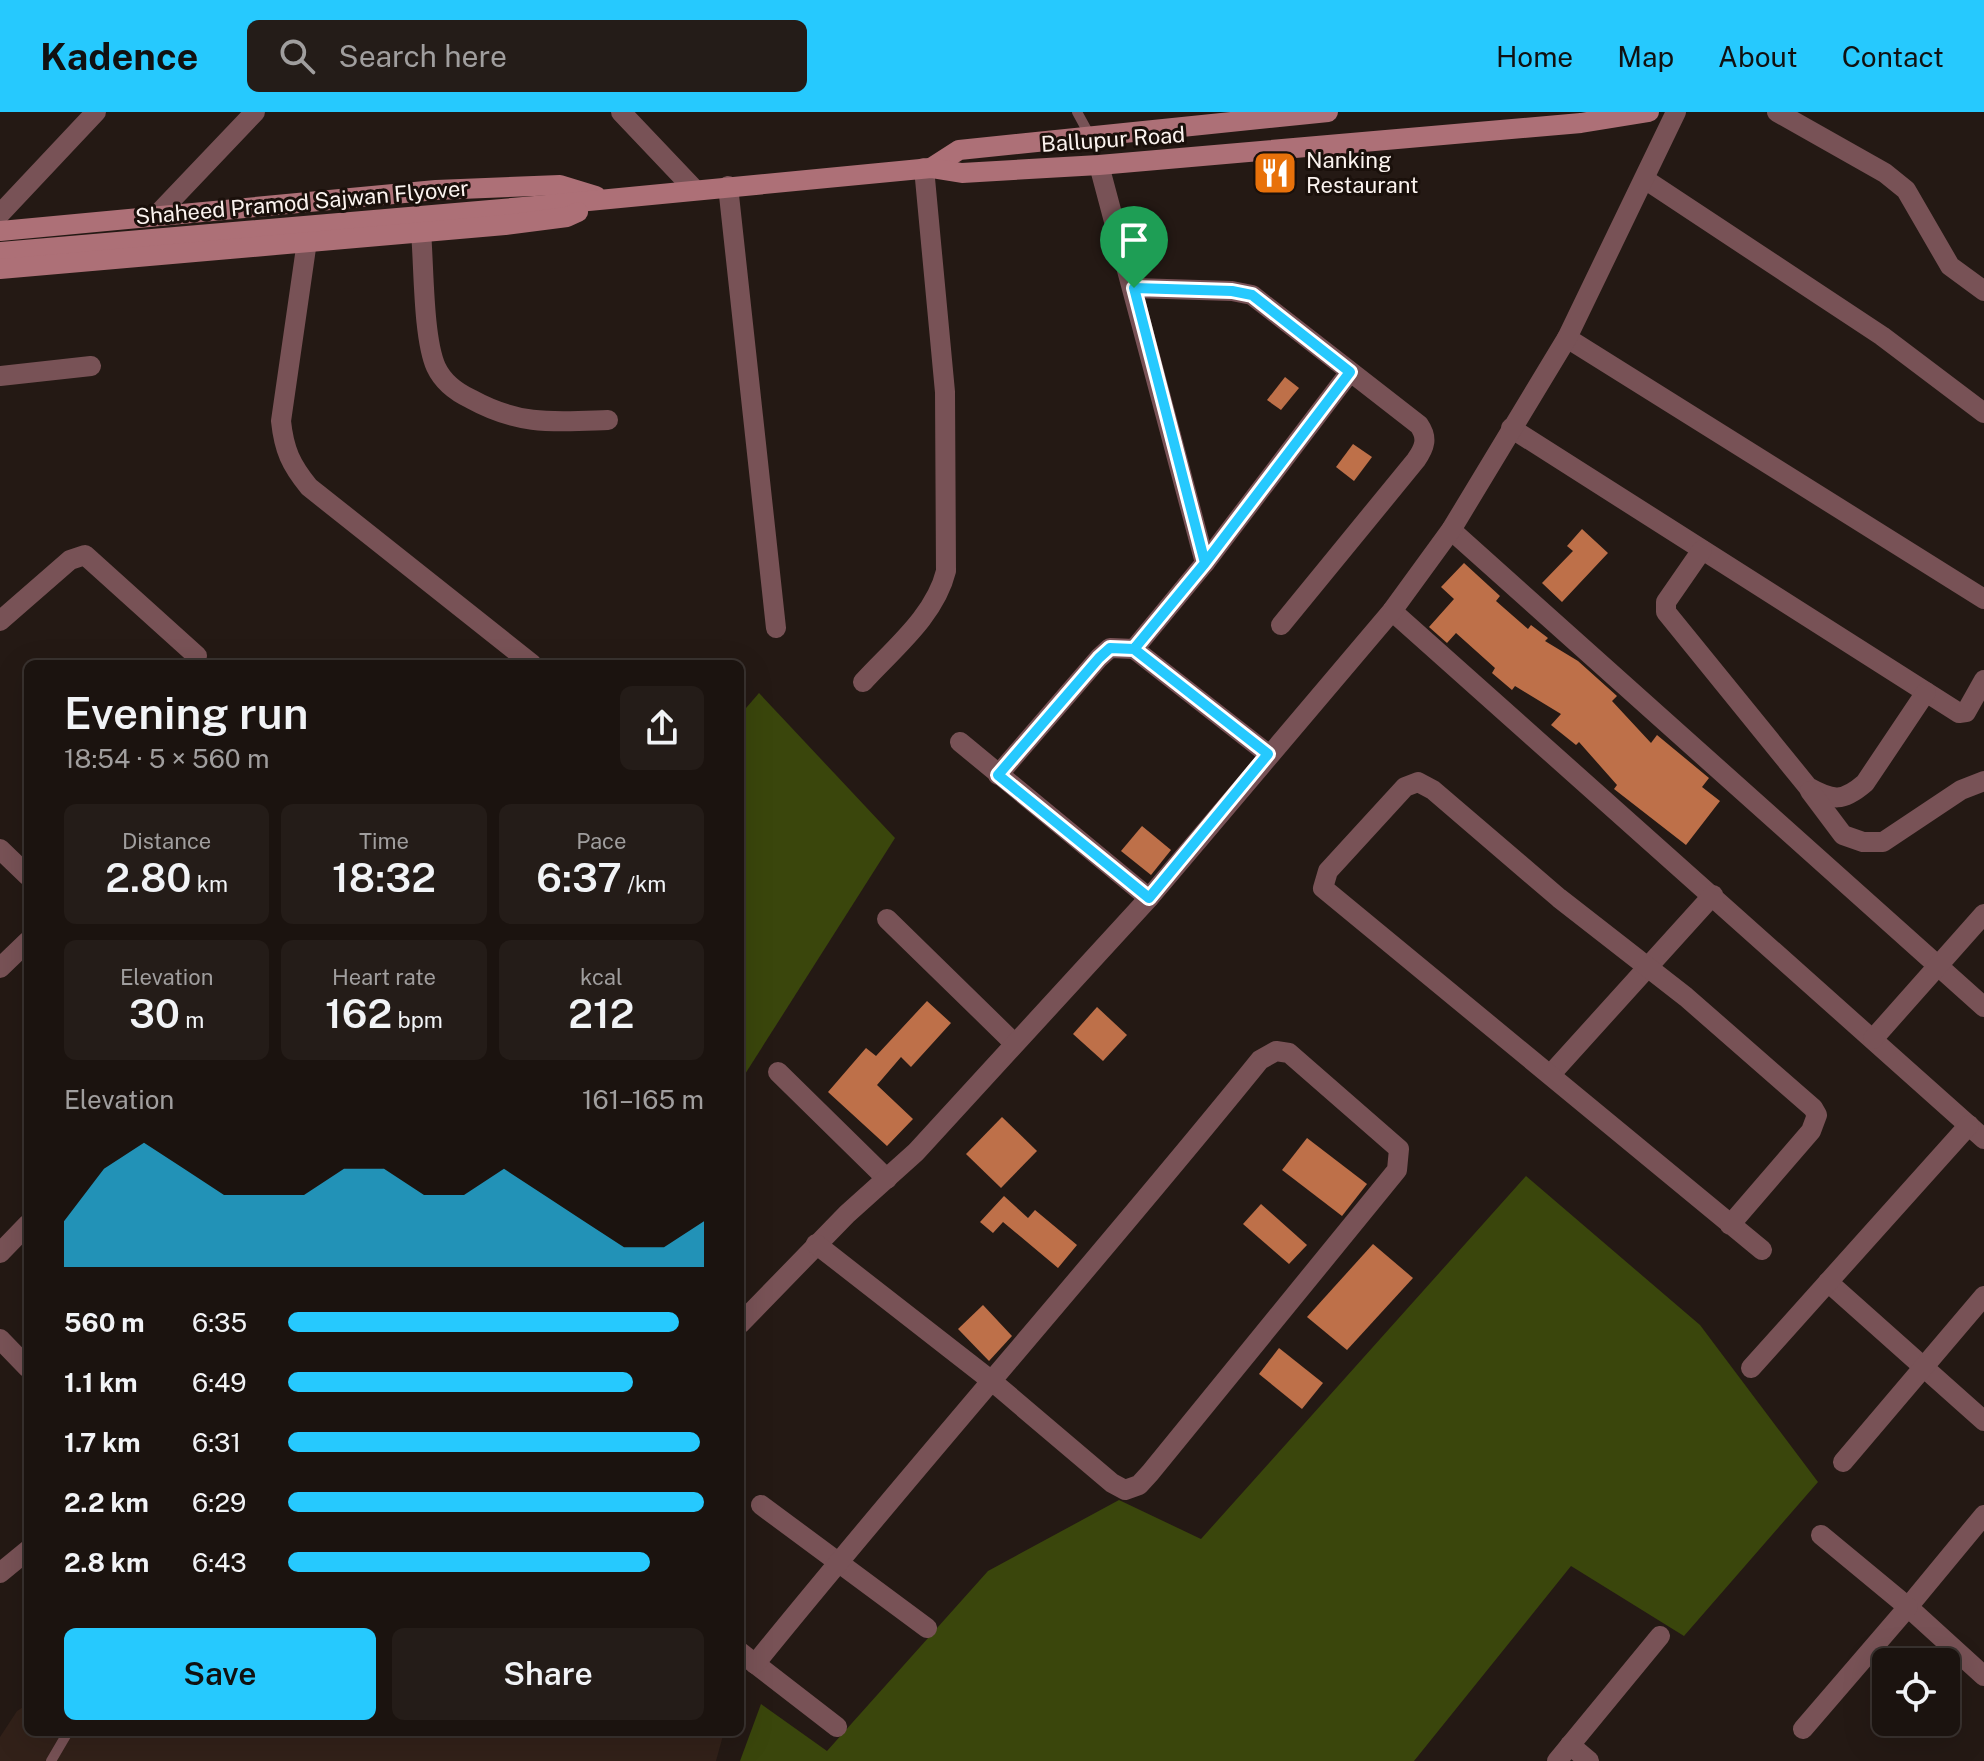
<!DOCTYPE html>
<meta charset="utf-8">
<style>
:root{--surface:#1b130f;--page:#241c18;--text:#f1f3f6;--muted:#a09e9e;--line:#39322f;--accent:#26c9fe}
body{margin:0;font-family:"Public Sans",sans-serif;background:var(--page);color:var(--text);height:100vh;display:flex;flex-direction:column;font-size:30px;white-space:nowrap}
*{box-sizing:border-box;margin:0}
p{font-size:26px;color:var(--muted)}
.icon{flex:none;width:44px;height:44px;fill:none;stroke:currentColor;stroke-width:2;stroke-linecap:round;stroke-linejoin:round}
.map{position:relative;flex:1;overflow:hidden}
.panel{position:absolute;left:24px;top:548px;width:720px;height:1076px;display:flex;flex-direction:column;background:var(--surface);border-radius:12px;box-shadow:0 8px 32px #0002,0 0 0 2px var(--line)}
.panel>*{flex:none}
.tools{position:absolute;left:1872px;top:1536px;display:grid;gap:16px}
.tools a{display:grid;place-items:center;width:88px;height:88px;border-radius:12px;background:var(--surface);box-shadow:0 8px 32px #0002,0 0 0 2px var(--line);font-size:40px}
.pin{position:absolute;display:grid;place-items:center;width:68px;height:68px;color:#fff;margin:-82px -34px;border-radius:50% 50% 50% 0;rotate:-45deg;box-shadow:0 0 8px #0007}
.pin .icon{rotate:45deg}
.round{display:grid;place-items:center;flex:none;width:84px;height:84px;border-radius:12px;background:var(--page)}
.summary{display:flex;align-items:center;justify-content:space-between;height:136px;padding:0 40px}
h1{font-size:44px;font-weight:600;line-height:60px}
.figures{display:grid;grid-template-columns:repeat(3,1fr);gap:12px;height:136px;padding:8px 40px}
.figures div{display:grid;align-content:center;border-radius:12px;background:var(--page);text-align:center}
.figures b{font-size:40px;font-weight:600}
.figures small{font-size:22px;font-weight:400}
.figures p{font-size:22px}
.chart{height:224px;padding:16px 40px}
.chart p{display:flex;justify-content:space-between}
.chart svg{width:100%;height:144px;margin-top:8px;fill:var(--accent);opacity:.7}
.action{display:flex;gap:16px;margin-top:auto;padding:16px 40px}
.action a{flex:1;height:92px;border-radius:12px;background:var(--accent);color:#111;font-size:32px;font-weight:600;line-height:92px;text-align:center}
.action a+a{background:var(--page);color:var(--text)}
ul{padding:0 40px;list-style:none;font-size:26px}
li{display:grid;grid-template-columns:128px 96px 1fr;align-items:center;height:60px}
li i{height:20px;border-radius:10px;background:var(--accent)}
header{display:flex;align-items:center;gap:48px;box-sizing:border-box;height:112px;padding:0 40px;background:var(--accent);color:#111}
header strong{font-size:38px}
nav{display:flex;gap:44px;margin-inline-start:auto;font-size:28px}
.search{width:560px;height:72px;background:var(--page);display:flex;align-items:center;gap:20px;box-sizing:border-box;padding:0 28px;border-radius:12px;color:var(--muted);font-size:30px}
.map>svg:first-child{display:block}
.built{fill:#322119}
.green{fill:#3a460c}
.building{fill:#be7049}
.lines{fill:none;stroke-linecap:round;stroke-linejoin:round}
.lane{stroke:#785256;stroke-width:10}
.street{stroke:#785256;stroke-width:20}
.secondary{stroke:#ad7077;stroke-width:20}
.route-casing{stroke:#fff;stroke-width:16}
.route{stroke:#26c9fe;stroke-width:10}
.labels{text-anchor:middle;stroke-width:6;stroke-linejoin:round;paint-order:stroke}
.street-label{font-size:22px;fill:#fbf3ef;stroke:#1a100b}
.poi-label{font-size:22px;fill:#fbf3ef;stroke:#1a100b;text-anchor:start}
</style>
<header>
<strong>Kadence</strong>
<div class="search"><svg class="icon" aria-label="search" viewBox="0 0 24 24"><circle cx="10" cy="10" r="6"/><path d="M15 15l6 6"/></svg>Search here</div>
<nav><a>Home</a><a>Map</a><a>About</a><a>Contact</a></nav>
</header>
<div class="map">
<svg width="1984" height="1649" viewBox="0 0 1984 1649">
<rect width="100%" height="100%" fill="#241914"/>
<path class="built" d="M 28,1592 L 28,1620 L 724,1620 L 716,1649 L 0,1649 L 0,1625 L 17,1599 Z"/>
<g class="green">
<path d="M 759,581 L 895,726 L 740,970 L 740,603 Z"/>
<path d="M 1526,1064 L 1700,1213 L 1818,1370 L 1684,1524 L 1571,1454 L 1414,1649 L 740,1649 L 761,1592 L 827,1639 L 988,1459 L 1119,1388 L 1201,1427 Z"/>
</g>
<g class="building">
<path d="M 1285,265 L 1299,276 L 1281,298 L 1267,288 Z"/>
<path d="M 1353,332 L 1372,345 L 1354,369 L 1336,355 Z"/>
<path d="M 1582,417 L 1608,441 L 1562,490 L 1542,471 L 1573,439 L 1567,434 Z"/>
<path d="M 1464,451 L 1500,484 L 1496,489 L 1528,517 L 1531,513 L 1548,526 L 1545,529 L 1578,549 L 1617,584 L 1612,589 L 1651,631 L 1657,623 L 1709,666 L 1702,675 L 1720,689 L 1686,733 L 1614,677 L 1617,673 L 1579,630 L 1576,633 L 1551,613 L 1561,602 L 1515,574 L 1512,578 L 1492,561 L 1495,556 L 1456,521 L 1447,531 L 1429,515 L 1454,487 L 1441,475 Z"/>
<path d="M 1142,714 L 1171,738 L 1151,763 L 1121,739 Z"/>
<path d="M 927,889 L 951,911 L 911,955 L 901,945 L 877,973 L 913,1007 L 887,1034 L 828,980 L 866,936 L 876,944 Z"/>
<path d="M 1097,895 L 1127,923 L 1103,949 L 1073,922 Z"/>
<path d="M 1002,1005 L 1037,1039 L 1001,1076 L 966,1042 Z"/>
<path d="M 1307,1026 L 1367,1072 L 1342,1104 L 1282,1058 Z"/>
<path d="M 1004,1084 L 1028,1106 L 1035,1098 L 1077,1133 L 1058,1156 L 1003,1110 L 993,1121 L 980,1110 Z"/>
<path d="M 1261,1092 L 1307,1133 L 1289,1152 L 1243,1112 Z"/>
<path d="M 1373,1132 L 1413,1166 L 1347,1238 L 1307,1205 Z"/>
<path d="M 983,1193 L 1012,1224 L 989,1249 L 958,1217 Z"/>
<path d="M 1279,1236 L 1323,1271 L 1302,1297 L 1259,1262 Z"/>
</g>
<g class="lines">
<g class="lane">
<path d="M 1077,0 L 1089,22"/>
<path d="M 51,1649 L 68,1620"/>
</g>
<g class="street">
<path d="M 621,0 L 695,78"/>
<path d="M 1777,0 L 1885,61 L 1906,78 L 1950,154 L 1984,179"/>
<path d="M 1099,53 L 1205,451"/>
<path d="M 1646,68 L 1882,224 L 1984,301"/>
<path d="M 728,74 L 776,516"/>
<path d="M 0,102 L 96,0"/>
<path d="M 156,104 L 255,0"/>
<path d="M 421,120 C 424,154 423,226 436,255 C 443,270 456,280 471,287 C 520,314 554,310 608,308"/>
<path d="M 307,129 L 281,309 C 284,338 291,353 309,375 L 532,552"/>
<path d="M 1134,176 L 1232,179 L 1252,183 L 1419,313 C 1428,326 1425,335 1416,348 L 1281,513"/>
<path d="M 1567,226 L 1984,487"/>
<path d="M 0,264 L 91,254"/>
<path d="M 1511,316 L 1959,601 L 1966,600 L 1984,568"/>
<path d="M 1451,418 L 1984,895"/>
<path d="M 1702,438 L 1666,490 L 1666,500 L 1808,675 C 1833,689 1843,690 1865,671 L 1926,580"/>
<path d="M 1392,499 L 1984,1027"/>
<path d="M 0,509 L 70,448 L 85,443 L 197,544"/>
<path d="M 1134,537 L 1268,642"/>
<path d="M 863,570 C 893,537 935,504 946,459 L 945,280 L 924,56"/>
<path d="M 960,630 L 1149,786"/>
<path d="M 998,663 L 1099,546 L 1110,536 L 1134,537 L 1205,451 L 1350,260"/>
<path d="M 1810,679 L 1843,723 L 1863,730 L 1883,730 L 1961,678 L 1984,669"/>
<path d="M 0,737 L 28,764"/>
<path d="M 887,807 L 1014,931"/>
<path d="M 0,856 L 28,829"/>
<path d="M 1873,927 L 1984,802"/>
<path d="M 778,960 L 887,1067"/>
<path d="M 1551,962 L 1713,783"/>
<path d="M 1730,1113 L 1811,1019 L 1817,1003 L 1813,996 L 1686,885 L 1559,786 L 1433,678 L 1418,670 L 1405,675 L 1328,759 L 1323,776 L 1762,1138"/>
<path d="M 0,1141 L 28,1112"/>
<path d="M 1828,1170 L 1984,1309"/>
<path d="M 740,1212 L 847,1102 L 916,1040 L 1149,786 L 1392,499 L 1451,418 L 1567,226 L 1676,0"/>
<path d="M 0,1227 L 28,1256"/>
<path d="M 1751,1256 L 1969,1013"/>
<path d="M 1843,1350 L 1984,1184"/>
<path d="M 761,1393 L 927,1516"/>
<path d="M 1984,1403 L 1908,1495 L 1984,1564"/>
<path d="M 0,1461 L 28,1438"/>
<path d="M 740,1540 L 837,1615"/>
<path d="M 755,1552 C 920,1348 1095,1152 1260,948 L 1276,939 L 1289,941 L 1399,1037 L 1397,1058 L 1150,1361 L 1139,1373 L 1125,1378 L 1112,1371 L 993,1270 L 816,1132"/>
<path d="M 1803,1617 L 1908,1495 L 1821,1423"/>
<path d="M 1570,1633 L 1589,1649"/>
<path d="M 1557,1649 L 1660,1524"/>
</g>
<g class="secondary">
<path d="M 931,56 L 959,38 L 1328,0"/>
<path d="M 0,119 L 436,78 L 560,73 L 596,84"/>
<path d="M 0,140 L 547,93 L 931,56 L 962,61 L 1099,53 L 1581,11 L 1649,0"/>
<path d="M 0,157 L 505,113 L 567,105 L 578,100"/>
</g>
</g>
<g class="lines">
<g class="route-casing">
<path id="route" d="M 1134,176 L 1205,451 L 1134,537 L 1268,642 L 1149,786 L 998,663 L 1099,546 L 1110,536 L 1134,537 L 1205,451 L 1350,260 L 1252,183 L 1232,179 L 1134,176"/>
</g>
<use href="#route" class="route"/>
</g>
<defs>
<g id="restaurant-square" transform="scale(2.3)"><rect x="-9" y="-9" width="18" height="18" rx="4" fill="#e8710a" stroke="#1a100b"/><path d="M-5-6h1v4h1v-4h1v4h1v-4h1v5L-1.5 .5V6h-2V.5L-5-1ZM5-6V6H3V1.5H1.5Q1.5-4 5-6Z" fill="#fff"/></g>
</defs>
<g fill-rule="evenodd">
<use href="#restaurant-square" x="1275" y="61"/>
</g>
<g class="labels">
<g class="street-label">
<text transform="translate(1113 27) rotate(-4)" y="8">Ballupur Road</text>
<text transform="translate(302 90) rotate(-5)" y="8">Shaheed Pramod Sajwan Flyover</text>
</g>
<g class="poi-label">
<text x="1306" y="56">Nanking<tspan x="1306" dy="25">Restaurant</tspan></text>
</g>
</g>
</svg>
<div class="tools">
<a><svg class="icon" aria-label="locate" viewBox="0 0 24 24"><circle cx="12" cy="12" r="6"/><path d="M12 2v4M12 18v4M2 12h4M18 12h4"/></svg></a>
</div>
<div class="pin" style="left:1134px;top:176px;background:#1e9e55"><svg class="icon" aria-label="arrive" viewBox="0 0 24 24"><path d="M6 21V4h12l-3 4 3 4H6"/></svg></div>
<section class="panel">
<div class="summary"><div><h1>Evening run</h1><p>18:54 · 5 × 560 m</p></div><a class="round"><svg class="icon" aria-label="share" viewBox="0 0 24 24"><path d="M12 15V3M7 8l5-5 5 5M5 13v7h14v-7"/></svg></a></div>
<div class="figures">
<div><p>Distance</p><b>2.80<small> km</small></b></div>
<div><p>Time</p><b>18:32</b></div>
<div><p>Pace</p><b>6:37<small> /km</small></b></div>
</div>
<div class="figures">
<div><p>Elevation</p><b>30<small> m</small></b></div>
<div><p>Heart rate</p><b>162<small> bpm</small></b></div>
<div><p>kcal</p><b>212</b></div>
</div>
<div class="chart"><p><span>Elevation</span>161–165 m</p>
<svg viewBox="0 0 160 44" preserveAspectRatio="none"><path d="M0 44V30L10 14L20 6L30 14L40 22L50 22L60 22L70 14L80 14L90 22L100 22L110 14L120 22L130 30L140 38L150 38L160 30V44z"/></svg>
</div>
<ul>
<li><b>560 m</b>6:35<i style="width:94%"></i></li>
<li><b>1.1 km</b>6:49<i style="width:83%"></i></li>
<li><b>1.7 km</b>6:31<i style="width:99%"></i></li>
<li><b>2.2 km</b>6:29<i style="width:100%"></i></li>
<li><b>2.8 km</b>6:43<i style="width:87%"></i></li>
</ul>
<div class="action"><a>Save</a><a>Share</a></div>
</section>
</div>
